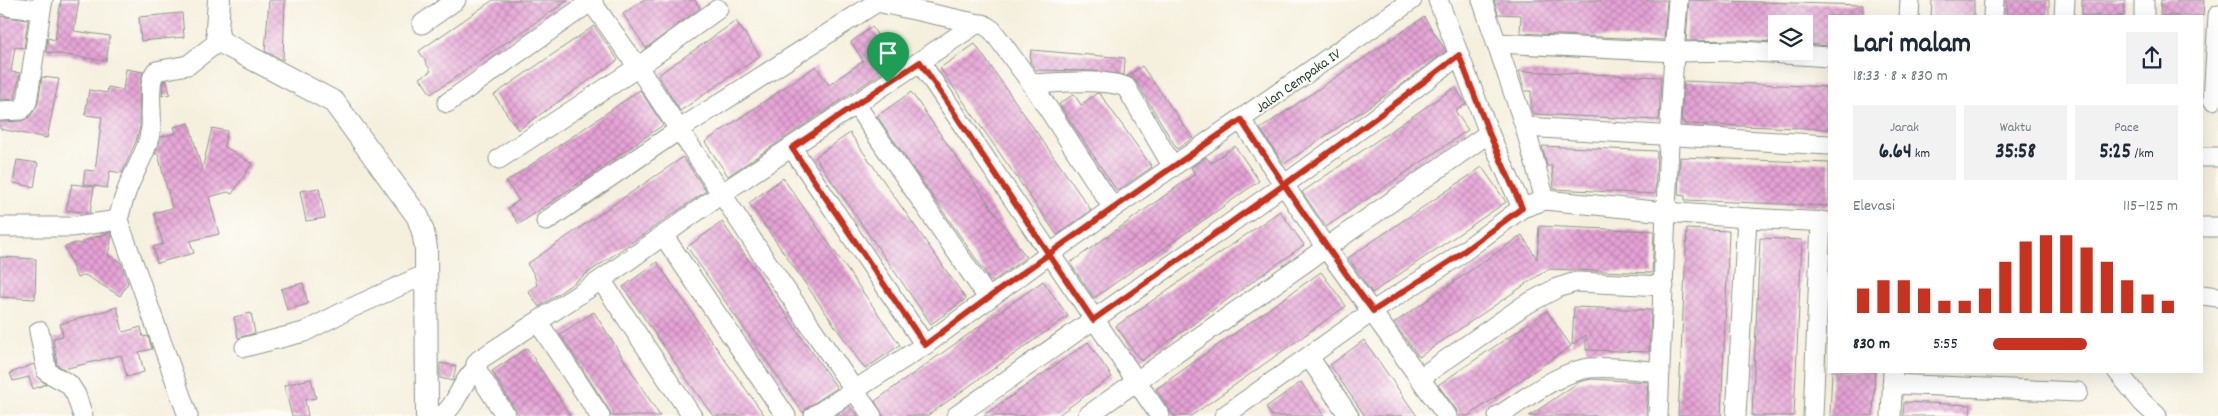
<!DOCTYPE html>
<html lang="id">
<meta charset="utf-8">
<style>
:root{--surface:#fff;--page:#f2f2f3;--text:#1f2937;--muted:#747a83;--accent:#c8321e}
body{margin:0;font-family:Dekko,sans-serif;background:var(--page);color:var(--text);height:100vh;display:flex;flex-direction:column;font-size:19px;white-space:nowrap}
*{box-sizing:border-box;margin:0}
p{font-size:16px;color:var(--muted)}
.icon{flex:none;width:28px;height:28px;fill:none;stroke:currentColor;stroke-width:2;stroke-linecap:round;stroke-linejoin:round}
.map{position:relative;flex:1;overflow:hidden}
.sheet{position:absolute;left:1828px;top:15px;width:375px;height:358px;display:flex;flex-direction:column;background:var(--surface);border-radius:0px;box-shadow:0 5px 20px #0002}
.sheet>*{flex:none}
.controls{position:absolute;left:1768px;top:15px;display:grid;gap:10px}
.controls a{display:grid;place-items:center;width:45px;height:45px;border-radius:0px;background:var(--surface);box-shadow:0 5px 20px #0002;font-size:25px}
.pin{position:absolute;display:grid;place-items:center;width:42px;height:42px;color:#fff;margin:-51px -21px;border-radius:50% 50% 50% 0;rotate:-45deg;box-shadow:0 0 5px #0007}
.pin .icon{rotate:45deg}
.round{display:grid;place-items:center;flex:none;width:52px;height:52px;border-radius:0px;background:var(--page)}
.overview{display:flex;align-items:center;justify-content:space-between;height:85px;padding:0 25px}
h1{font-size:28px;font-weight:700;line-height:38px}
.metrics{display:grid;grid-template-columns:repeat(3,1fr);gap:8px;height:85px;padding:5px 25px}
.metrics div{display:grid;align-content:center;border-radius:0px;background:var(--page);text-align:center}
.metrics b{font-size:21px;font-weight:700}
.metrics small{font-size:14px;font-weight:400}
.metrics p{font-size:14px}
.chart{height:140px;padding:10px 25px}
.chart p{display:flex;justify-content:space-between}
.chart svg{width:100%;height:90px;margin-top:5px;stroke:var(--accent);stroke-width:6}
ul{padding:0 25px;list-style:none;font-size:16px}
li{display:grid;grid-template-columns:80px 60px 1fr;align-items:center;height:38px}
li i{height:12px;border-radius:6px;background:var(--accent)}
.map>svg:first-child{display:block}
.building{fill:url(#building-cross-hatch)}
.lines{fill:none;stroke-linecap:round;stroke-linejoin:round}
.minor-casing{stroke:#8a9689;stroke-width:21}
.tertiary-casing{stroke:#8a9689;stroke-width:24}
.minor{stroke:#fff;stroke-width:19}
.tertiary{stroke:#fff;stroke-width:22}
.route-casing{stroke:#fff;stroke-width:10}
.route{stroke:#c8321e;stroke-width:6}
.labels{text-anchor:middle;stroke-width:4;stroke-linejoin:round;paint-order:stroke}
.street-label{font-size:15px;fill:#1f3d34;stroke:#fdfcf7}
</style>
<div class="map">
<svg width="2218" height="416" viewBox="0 0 2218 416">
<defs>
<pattern id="building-cross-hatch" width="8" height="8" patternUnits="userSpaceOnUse" patternTransform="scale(1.25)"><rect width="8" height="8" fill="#e6a2d6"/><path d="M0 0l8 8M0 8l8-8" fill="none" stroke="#ba85ae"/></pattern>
</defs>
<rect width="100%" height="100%" fill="#fdfcf7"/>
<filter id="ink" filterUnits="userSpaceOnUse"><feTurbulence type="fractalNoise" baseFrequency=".02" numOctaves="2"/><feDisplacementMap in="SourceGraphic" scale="10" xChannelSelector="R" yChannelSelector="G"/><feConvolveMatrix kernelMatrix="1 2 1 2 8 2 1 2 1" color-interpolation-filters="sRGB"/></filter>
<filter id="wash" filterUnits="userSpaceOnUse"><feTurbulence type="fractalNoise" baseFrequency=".0096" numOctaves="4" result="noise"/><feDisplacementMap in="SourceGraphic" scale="20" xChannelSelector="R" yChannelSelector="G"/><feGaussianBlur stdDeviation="1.12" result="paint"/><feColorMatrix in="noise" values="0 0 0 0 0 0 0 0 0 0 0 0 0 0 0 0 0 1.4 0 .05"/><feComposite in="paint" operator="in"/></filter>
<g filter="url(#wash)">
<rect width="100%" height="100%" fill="#f5f0de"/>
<g id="blocks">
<g class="building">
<path d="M 61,0 L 79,0 L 74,31 L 110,36 L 106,61 L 46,52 L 48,38 L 55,40 Z"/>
<path d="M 269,0 L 285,0 L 283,60 L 265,51 Z"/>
<path d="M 493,0 L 568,0 L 431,94 L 420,78 L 431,71 L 419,51 Z"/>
<path d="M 643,0 L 695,0 L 700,8 L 646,48 L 623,14 Z"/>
<path d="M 1494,0 L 1667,0 L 1664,40 L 1520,33 L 1521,15 L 1498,14 Z"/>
<path d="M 1689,0 L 1863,5 L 1863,16 L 1829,16 L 1829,46 L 1804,44 L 1804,24 L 1776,24 L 1776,42 L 1740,40 L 1686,41 Z"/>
<path d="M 1932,0 L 1974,0 L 1974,16 L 1931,16 Z"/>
<rect x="2007" y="0" width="42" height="16"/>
<path d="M 2082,0 L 2125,0 L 2124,16 L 2082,16 Z"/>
<path d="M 2161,0 L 2204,0 L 2203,16 L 2160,16 Z"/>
<path d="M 182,13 L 184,37 L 141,41 L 139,17 Z"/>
<path d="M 0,16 L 28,20 L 24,48 L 15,47 L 11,72 L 20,73 L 15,99 L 0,100 Z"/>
<path d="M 1424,17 L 1446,51 L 1405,82 L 1284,164 L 1260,129 Z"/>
<path d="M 736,21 L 760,56 L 680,111 L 658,75 Z"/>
<path d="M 594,26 L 618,60 L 518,130 L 494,95 Z"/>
<path d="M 872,27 L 896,63 L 728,176 L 705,142 L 816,66 L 829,85 L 840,77 L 863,61 L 851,42 Z"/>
<path d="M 975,44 L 1091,210 L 1057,235 L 940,68 Z"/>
<path d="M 1031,50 L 1125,58 L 1124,75 L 1094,71 L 1036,70 L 1030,62 Z"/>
<path d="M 1142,66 L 1193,138 L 1177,149 L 1136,81 L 1127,76 Z"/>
<path d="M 126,69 L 143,72 L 139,89 L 140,127 L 136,141 L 122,173 L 110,171 L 107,188 L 83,184 L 85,170 L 95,171 L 102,117 L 85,115 L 89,90 L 107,93 L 108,87 L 123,90 Z"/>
<path d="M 1519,71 L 1661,77 L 1659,120 L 1533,114 L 1531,109 L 1531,91 L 1525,91 Z"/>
<path d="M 42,77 L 59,79 L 47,138 L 0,129 L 0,122 L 22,121 L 30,117 L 38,104 Z"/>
<path d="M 163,81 L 167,81 L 170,94 L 162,96 Z"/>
<path d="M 1684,81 L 1829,87 L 1829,129 L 1684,124 L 1684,121 L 1681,121 Z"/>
<path d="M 1455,87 L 1466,104 L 1455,111 L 1468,130 L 1326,227 L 1302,192 Z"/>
<path d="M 640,90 L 663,125 L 519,224 L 508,208 L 519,200 L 506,182 Z"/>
<path d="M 911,92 L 1026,257 L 992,282 L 877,116 Z"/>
<path d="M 1097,93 L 1100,94 L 1152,167 L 1117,191 L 1059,104 L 1074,94 L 1081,105 Z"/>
<path d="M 189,123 L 202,170 L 212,128 L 227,131 L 224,146 L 252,164 L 232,194 L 228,192 L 209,197 L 219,234 L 190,241 L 194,253 L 157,263 L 153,247 L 163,244 L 154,213 L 172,208 L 158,154 L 155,154 L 161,137 L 176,133 L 174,127 Z"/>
<path d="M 850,133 L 966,299 L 931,324 L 815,157 Z"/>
<path d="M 1235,146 L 1259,181 L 1094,298 L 1070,263 L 1195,174 L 1191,168 L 1206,157 L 1211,163 Z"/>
<path d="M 1542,146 L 1657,151 L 1655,194 L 1554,189 L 1552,166 L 1547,166 Z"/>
<path d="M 683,157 L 706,191 L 539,307 L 528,291 L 537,285 L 534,274 L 527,264 Z"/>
<path d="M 1680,157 L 1829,163 L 1829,206 L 1685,200 L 1685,196 L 1678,195 Z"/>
<path d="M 17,160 L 38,163 L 34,187 L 13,183 Z"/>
<path d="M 1482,167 L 1506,202 L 1372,293 L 1348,258 Z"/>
<path d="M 783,178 L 900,345 L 865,369 L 749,203 Z"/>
<path d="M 72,184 L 94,187 L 90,213 L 66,210 Z"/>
<path d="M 319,188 L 325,218 L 306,221 L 300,191 Z"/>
<path d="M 1280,211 L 1304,245 L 1141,361 L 1116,326 Z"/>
<path d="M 722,222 L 837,388 L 808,407 L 803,413 L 687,247 Z"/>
<path d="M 1539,226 L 1654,231 L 1652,273 L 1548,269 L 1419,357 L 1394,323 L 1522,235 L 1537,259 Z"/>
<path d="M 1687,229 L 1729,231 L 1721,416 L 1678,416 Z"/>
<path d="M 111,232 L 112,236 L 108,255 L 121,263 L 128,283 L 120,296 L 85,275 L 77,278 L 65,247 L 76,243 L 83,244 L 83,241 Z"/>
<path d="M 1760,238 L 1802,240 L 1794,416 L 1752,416 Z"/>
<path d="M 0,257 L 36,259 L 35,299 L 0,297 Z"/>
<path d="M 657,262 L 703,329 L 765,416 L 713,416 L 657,337 L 623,287 Z"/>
<path d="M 1321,272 L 1346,306 L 1191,416 L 1174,416 L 1156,389 Z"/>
<path d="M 1043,281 L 1068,316 L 927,416 L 883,416 L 875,401 Z"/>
<path d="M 303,283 L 308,304 L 287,310 L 281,289 Z"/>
<path d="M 117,307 L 123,332 L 141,327 L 143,337 L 148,336 L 152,349 L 139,352 L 144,372 L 127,377 L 121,355 L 64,369 L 57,365 L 53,338 L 63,336 L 60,324 Z"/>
<path d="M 1574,307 L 1651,310 L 1649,352 L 1586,350 L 1586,335 L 1572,345 Z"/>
<path d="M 1547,311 L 1571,346 L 1468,416 L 1458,416 L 1456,409 L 1438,385 Z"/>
<path d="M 594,312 L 623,358 L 660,416 L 611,416 L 609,410 L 560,334 Z"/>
<path d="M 251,313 L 255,333 L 238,338 L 234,317 Z"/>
<path d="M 1364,340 L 1380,363 L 1417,416 L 1365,416 L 1345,387 L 1330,365 Z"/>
<path d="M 1088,342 L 1112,377 L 1079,400 L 1057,416 L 983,416 Z"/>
<path d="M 527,348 L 549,382 L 570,416 L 520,416 L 513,406 L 492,371 Z"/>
<path d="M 440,363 L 456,366 L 453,381 L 440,378 Z"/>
<path d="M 34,364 L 38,378 L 46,384 L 33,389 L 29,377 L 13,381 L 10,373 Z"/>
<path d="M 1832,371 L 1875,371 L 1873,416 L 1830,416 Z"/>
<path d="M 311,379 L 316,398 L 305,400 L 308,416 L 292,416 L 284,385 Z"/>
<path d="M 1591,379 L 1648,382 L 1646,416 L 1529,416 L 1579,382 Z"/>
<path d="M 1301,382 L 1324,416 L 1272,416 L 1266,407 Z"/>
<path d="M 1904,402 L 1971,405 L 1970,416 L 1903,416 Z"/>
<path d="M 850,406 L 858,416 L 835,416 Z"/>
</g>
</g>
</g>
<g filter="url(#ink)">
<use href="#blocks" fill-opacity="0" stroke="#8a9689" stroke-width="1"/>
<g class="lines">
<g class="minor-casing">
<g id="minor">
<path d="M 590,0 L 638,67 L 762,255 L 872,416"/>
<path d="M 877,0 L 877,2 L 979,24"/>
<path d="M 1438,0 L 1489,133"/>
<path d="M 0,3 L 12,7 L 41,10 L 43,0"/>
<path d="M 1909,16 L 1910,0"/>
<path d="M 1993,16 L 1994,0"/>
<path d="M 2064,16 L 2065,0"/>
<path d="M 2144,16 L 2144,0"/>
<path d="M 422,24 L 456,0"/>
<path d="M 1496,43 L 1674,52 L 1740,51 L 1829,57"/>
<path d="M 920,62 L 1160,416"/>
<path d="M 1032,84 C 1056,83 1104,78 1126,87 L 1173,167"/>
<path d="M 2213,100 L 2218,15"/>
<path d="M 447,103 L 593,0"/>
<path d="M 856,105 L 988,298"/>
<path d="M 0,111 L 21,110 L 27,102 L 41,10"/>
<path d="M 1241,120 L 1326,248 L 1447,416"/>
<path d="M 1525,127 L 1829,145"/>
<path d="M 792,148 L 925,345"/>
<path d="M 2201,157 L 2218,157"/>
<path d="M 499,159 L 638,67 L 718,9"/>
<path d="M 1545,200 L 1665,212 L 1747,218"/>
<path d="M 118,220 L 188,416"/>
<path d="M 546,221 L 680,129 L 877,2"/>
<path d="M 0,227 L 71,227 L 118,220 C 122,203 127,187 135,172 C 142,157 149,144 151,128 C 153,112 146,83 156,71 L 188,65 L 219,41"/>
<path d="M 2201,227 L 2218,227"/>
<path d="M 663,235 L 786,416"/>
<path d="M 601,280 L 692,416"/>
<path d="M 2201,295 L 2218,297"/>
<path d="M 538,322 L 600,416"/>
<path d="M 39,331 L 47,372 L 69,384 L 76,395 L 83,416"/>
<path d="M 245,347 L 304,332 L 349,309 L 426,274"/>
<path d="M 1309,357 L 1349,416"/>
<path d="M 2117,371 L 2142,402 L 2157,416"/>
<path d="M 1420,378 L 1523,306 L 1557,288 L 1576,282 L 1664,286"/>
<path d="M 1892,384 L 2078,392"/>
<path d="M 441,416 C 458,405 460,382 476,369"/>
<path d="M 506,416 L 479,374 L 476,364 L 479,360 L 601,280 L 721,194 L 976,24 L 983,24 L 992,30 L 1032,84 L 1113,208"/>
<path d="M 814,416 L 925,345 L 1113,208 L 1412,0"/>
<path d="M 956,416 C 1125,297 1295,181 1459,55"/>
<path d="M 1087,416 L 1489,133 L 1522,208"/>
<path d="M 1224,416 L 1373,311 L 1452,260 L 1522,208 L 1545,200 L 1525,127 L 1482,0"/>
<path d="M 1498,416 C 1524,400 1560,371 1590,368 C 1611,366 1638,370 1660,372"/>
<path d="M 1658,416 C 1664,277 1667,138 1678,0"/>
<path d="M 1736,416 L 1747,218 L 1829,222"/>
<path d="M 1813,416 L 1821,221"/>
<path d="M 1891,416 L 1893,372"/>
</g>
</g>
<g class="tertiary-casing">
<path id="tertiary" d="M 219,0 L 217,29 L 219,41 L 334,102 L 418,217 L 423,232 L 426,248 L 427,416"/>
</g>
<use href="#minor" class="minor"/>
<use href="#tertiary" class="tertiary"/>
</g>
</g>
<g class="lines" filter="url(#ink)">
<g class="route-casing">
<path id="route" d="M 888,83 L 792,148 L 925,345 C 1028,267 1134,193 1241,120 C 1284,185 1327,249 1373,311 L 1452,260 L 1522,208 L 1489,133 L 1459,55 C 1340,147 1216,233 1093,320 L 920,62 L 888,83"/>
</g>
<use href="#route" class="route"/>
</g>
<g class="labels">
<g class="street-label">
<text transform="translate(1298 80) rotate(-35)" y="5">Jalan Cempaka IV</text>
</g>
</g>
</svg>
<div class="controls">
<a><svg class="icon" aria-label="layers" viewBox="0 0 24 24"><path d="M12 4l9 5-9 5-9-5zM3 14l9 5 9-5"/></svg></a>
</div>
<div class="pin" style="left:888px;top:83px;background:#1e9e55"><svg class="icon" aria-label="arrive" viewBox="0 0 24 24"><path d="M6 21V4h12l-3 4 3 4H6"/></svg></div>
<section class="sheet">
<div class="overview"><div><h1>Lari malam</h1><p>18:33 · 8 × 830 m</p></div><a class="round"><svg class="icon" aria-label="share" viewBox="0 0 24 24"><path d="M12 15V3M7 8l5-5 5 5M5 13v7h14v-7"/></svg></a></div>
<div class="metrics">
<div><p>Jarak</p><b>6.64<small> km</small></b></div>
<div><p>Waktu</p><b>35:58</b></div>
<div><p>Pace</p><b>5:25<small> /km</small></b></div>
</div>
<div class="chart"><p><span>Elevasi</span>115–125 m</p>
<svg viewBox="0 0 160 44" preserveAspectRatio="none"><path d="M5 44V32M15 44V28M25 44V28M35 44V32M45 44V38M55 44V38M65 44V32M75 44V19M85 44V9M95 44V6M105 44V6M115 44V12M125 44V19M135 44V28M145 44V35M155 44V38"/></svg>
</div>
<ul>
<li><b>830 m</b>5:55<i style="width:51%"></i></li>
</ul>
</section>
</div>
